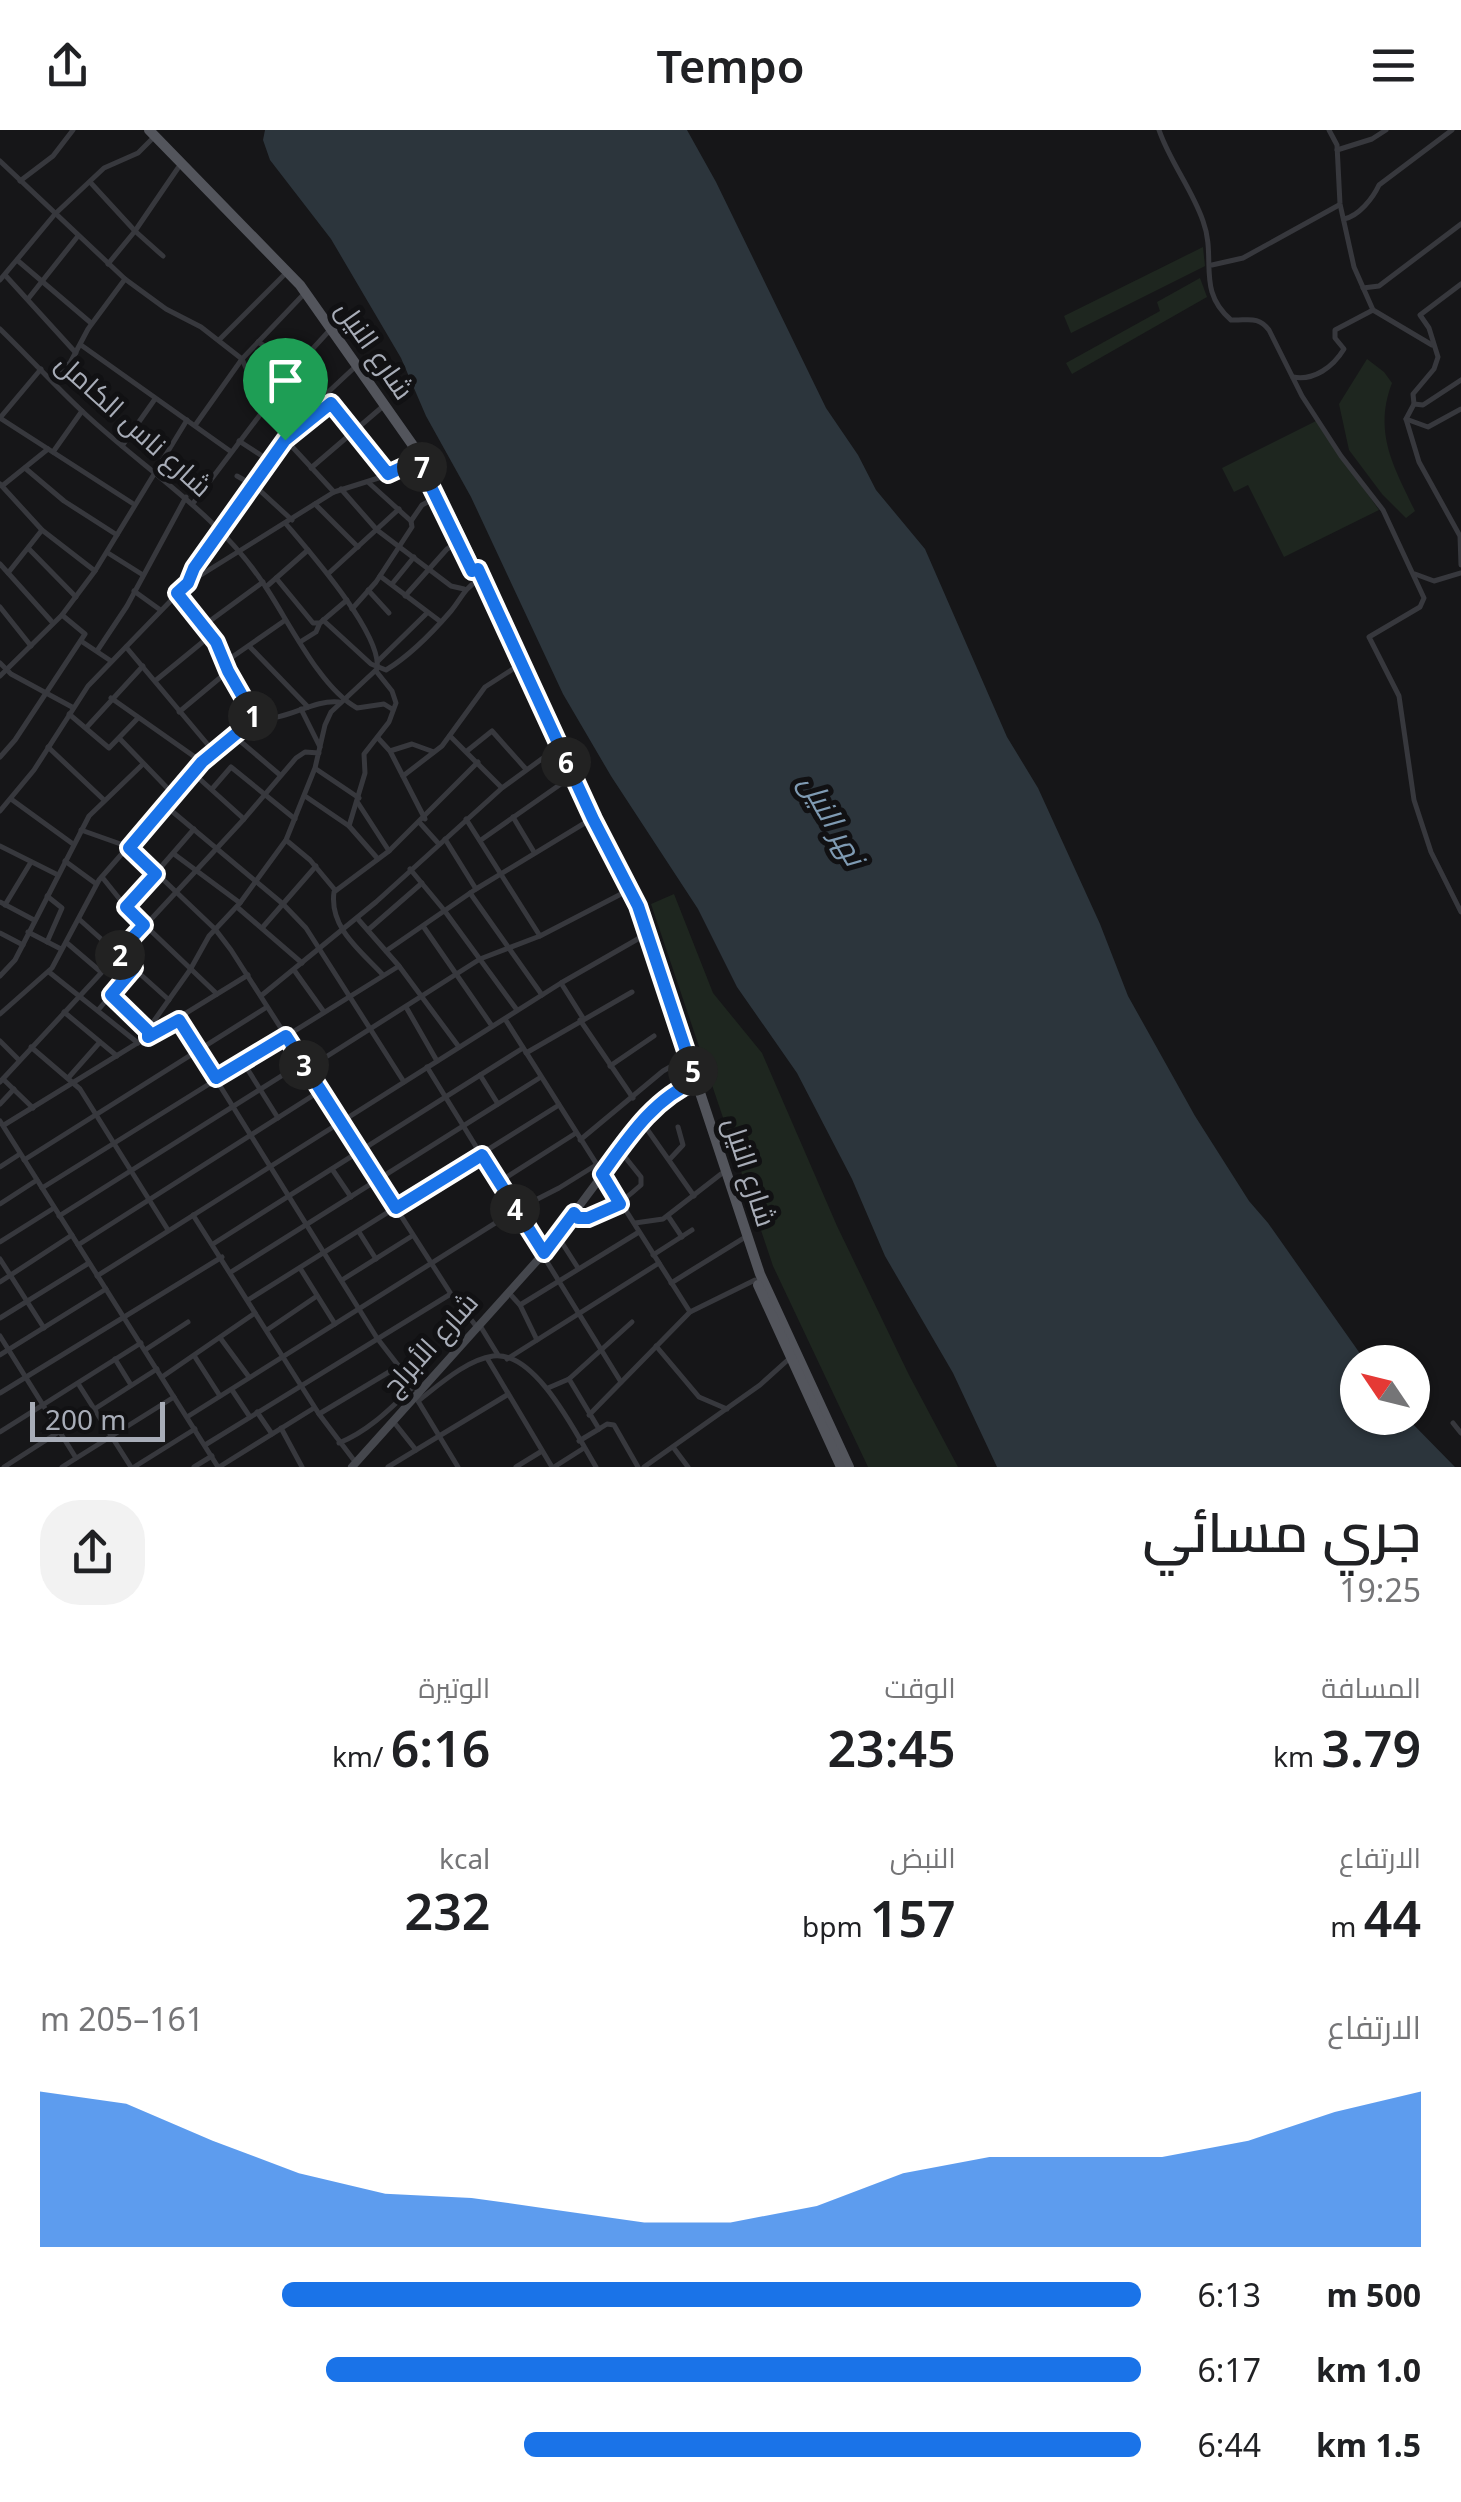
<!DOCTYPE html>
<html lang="ar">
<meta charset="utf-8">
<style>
:root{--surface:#fff;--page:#f2f2f2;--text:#202124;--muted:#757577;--accent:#1a73e8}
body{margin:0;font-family:"Noto Sans",Cairo,sans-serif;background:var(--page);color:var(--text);direction:rtl;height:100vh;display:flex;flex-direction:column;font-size:38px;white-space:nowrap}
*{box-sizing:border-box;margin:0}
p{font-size:32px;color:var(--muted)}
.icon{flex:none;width:55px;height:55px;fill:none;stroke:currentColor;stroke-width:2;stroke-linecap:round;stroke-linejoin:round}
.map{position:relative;height:1337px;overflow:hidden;direction:ltr}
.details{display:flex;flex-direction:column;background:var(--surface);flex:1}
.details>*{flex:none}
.needle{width:65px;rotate:305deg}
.fabs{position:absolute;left:1340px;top:1215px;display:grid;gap:20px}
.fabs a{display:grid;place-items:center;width:90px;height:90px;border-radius:50%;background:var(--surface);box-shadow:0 2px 8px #0004;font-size:50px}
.scale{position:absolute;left:30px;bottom:25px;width:135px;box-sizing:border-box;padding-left:10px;border:5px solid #a8adb8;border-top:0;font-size:28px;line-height:35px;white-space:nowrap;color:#a8adb8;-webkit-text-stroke:8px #111113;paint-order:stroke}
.pin{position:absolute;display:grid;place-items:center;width:85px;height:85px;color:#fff;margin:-102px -42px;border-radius:50% 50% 50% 0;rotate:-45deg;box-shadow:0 0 10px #0007}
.pin .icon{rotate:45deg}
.km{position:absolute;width:50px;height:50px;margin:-25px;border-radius:50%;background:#222;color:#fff;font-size:28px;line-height:50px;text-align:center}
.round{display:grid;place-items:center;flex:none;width:105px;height:105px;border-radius:40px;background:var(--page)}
.overview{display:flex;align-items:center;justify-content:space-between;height:170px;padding:0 40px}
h1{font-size:55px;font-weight:600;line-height:75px}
.stats{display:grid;grid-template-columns:repeat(3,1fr);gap:15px;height:170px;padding:10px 40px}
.stats div{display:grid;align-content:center}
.stats b{font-size:50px;font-weight:600}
.stats small{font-size:28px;font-weight:400}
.stats p{font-size:28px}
.chart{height:280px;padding:20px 40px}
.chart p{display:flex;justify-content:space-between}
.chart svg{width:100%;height:180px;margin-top:10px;fill:var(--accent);opacity:.7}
ul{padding:0 40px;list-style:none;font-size:32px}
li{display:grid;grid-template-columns:160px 120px 1fr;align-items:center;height:75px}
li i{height:25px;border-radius:12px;background:var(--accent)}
header{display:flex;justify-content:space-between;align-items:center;height:130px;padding:0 40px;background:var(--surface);font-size:45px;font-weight:600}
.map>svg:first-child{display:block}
.green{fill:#1e261f}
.water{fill:#2c353c}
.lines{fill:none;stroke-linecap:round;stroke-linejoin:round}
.street{stroke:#37383d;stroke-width:5}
.secondary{stroke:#45474d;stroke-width:8}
.primary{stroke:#53555c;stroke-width:10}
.route-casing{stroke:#fff;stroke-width:20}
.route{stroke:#1a73e8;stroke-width:12}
.labels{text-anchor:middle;stroke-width:10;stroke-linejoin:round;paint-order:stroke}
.street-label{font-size:28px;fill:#a8adb8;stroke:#111113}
.water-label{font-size:30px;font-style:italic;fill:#7f9bb3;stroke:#111113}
</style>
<header><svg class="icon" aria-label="menu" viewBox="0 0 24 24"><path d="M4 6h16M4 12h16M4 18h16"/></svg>Tempo<svg class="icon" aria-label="share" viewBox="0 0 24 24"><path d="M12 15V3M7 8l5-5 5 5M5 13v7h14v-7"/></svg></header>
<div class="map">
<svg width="1461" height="1337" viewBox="0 0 1461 1337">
<rect width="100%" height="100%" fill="#161618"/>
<g class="green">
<path d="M 1203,117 L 1205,136 L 1071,203 L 1064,186 Z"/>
<path d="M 1200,148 L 1207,167 L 1072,244 L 1066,233 L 1160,181 L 1157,172 Z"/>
<path d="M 1367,229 L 1384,242 L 1392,253 C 1373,303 1394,337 1415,381 L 1406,388 L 1382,364 L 1349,320 L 1339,274 Z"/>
<path d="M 1316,291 L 1379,380 L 1284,427 L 1248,355 L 1234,362 L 1222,338 Z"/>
<path d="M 674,764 L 713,863 L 762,923 L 837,1096 L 909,1245 L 958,1337 L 868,1337 L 773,1136 L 651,774 Z"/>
</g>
<path class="water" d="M 265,0 L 687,0 L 716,52 L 826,278 L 858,325 L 876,360 L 925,419 L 1007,607 L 1038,658 L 1100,794 L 1128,866 L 1195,986 L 1249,1071 L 1268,1093 L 1366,1232 L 1358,1232 L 1358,1288 L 1407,1288 L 1455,1337 L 997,1337 L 953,1243 L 885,1126 L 852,1049 L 797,943 L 737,857 L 698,779 L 611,646 L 563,564 L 471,367 L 426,286 L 401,228 L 331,109 L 270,30 L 263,10 Z"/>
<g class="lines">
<g class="street">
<path d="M 1159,0 C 1170,32 1192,59 1203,91 C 1217,129 1196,160 1231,190 C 1247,191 1258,185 1269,200 L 1302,266 L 1341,326 L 1383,380 L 1424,468 L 1420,477 L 1369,507 L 1399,566 L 1414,670 L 1431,722 L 1461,782"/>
<path d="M 1329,0 L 1337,15 L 1340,74 L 1354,137 L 1373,180 L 1432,215"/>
<path d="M 1337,20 L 1372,9 L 1386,0"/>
<path d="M 0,31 L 125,149 L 166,179 L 201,197 L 242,229 L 265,281 L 285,309 L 334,362"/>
<path d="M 20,51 L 53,26 L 73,0"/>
<path d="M 90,52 L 135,101 L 163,126"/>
<path d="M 1344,89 C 1359,86 1373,68 1379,55 L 1452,0"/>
<path d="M 17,130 L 91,193"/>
<path d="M 108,134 L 135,101 L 178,38"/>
<path d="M 1212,135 L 1243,128 L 1339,75"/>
<path d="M 5,145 L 76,223"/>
<path d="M 0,150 L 55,84 L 104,38 L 138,23 L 151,10"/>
<path d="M 1461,154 L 1420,185 L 1429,198 L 1438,227 L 1434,239 L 1413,264 L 1414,274 L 1406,289 L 1419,332 L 1460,406 L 1461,435"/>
<path d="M 1363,158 L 1379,156 L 1461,94"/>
<path d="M 28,169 L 78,106"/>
<path d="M 0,199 C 28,226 54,255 82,281 C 143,339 218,383 265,456 C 288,490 320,558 357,578 L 384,574 L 392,579"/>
<path d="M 219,210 L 283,146"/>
<path d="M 258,212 L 297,236 L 317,255 L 388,345"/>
<path d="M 81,215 L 230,321"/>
<path d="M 1293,247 C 1314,251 1333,237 1344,219 L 1335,208 L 1335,200 L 1373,180"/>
<path d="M 51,249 L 70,233 L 88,199 L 125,149"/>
<path d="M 325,265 L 355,237"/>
<path d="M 1414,274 L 1423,275 L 1461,250"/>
<path d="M 0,288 L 132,373"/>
<path d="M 0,288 L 41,239"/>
<path d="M 1406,289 L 1428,297 L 1461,279"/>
<path d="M 196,294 L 242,229 L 302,166"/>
<path d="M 239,311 L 270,331"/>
<path d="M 122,316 L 155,269"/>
<path d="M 53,322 L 82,281"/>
<path d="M 25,338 L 64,371 L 117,405"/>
<path d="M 311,338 L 381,278"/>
<path d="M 237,346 L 255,356 L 292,390"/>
<path d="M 0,354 L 42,400 L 95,441"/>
<path d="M 2,356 L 48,319"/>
<path d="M 341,359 L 377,400 L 451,456 L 464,459"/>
<path d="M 194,372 L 297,236 L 328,202"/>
<path d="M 315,374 L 358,417"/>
<path d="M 411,391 L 422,375 L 437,367"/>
<path d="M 28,418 L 76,467"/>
<path d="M 108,423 L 143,445"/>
<path d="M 0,434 L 53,493"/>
<path d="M 8,443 L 42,400"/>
<path d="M 329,443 L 399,379"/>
<path d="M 1415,444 L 1434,451 L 1461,443"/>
<path d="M 380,446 L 441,492"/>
<path d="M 276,448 L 313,493 L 320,493 L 347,470"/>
<path d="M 189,450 L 194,437 L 255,356 L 285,309 L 331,273"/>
<path d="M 392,454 L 414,427"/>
<path d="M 266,457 L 308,420"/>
<path d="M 368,460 L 389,483"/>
<path d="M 134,461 L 159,479"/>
<path d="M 177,463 L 216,512 L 228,541 L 255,587 C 285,594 310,569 339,572"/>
<path d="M 405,466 L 447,419 L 459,412"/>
<path d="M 0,477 L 31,516"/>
<path d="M 352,479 L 376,452 L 412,397 L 411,391 L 368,352"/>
<path d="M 323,490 L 371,534 L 386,540 C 411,525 432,503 451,481 C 461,469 464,459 477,451"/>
<path d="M 203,496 L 263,452"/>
<path d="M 81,511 L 111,531"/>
<path d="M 300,512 L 316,502 L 319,495"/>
<path d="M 249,516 L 308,577"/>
<path d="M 126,517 L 214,622"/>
<path d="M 97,521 L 127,476 L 186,367"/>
<path d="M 378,531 L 426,484"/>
<path d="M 225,532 L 284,491"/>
<path d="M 0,533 L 11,544 L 72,577"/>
<path d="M 0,546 L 62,485 L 95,441 L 187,290"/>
<path d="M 155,551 L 210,506"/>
<path d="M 111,568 L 202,632"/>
<path d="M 301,579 L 320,617"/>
<path d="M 179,582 L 227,542"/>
<path d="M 69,584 L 109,618 L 138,588"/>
<path d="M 86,598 L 143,536"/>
<path d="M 233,605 L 280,645"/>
<path d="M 450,606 L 501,657"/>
<path d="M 378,608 L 390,621 L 425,689"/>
<path d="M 120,609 L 175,666"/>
<path d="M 48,617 L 104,670"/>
<path d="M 390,621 L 412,614 L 434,622"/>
<path d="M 467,621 L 492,601 L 525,638"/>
<path d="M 0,627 L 15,610 L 85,504 L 62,485"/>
<path d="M 316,639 L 359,668"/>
<path d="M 193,643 L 244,689"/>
<path d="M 403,646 L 442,616 L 485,557 L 516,537"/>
<path d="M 212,659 L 231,637 L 295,689"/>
<path d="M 305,666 L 349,696 L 378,729"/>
<path d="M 11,669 L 73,714"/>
<path d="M 358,673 L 389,721"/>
<path d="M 167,677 L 283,774 L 306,798 L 404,952"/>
<path d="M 0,681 L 34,640 L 88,556 L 188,453 L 334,362 L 388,345 L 417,330"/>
<path d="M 513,687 L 534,722"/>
<path d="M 466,689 L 540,806"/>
<path d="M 420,693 L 438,713"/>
<path d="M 349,696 L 365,643 L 364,624 L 389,592 L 396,573 L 392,561 L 376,541"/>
<path d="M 81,700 L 129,717 L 215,799 L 231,820 L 451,1164 L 476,1196"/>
<path d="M 445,709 L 476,759"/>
<path d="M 286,710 L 310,730 L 335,760"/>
<path d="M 481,710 L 568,649"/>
<path d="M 0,716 L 58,745"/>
<path d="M 174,724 L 240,773"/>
<path d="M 65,731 L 95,753"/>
<path d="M 410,739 L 444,780 L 517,880"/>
<path d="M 102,747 L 126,777 L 217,864"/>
<path d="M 470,763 L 542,865"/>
<path d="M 0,772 L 34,790"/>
<path d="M 5,775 L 31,732"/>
<path d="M 127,776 L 194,699"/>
<path d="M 237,777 L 302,833"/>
<path d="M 357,788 L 399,836"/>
<path d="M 80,790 L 169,870"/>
<path d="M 423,796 L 492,896"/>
<path d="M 262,798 L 316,736"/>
<path d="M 368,800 L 422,753"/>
<path d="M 28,802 L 61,819"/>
<path d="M 0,803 L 23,815"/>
<path d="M 47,812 L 62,778 L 47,766"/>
<path d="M 67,813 L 101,842"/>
<path d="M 386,821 L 476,759 L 588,691"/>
<path d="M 294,840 L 324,882"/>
<path d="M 49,842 L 138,913"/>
<path d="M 383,845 C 361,821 329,798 334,762 L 389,721 L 478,632"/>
<path d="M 0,846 L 15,830 L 89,686 L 143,634"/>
<path d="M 561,853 L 583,888"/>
<path d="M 111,865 L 148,901"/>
<path d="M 262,865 L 376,772 L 502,658 L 554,620"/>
<path d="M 406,877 L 437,931"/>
<path d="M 99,879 L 134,838"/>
<path d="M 64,882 L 117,926"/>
<path d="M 0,884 L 52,838 L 99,750 L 202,632 L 255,587"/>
<path d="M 505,889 L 690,1182"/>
<path d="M 179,890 L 377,1208 L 418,1261"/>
<path d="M 580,890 L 633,968"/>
<path d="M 148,907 L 151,895 L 190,840 L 209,806 L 240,773 L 286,710 L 315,638 L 325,595 L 331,582 L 377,539 C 383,505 308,420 286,394"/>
<path d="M 0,911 L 19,930"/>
<path d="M 31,917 L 80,959 L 168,1100"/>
<path d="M 526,923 L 632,862"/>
<path d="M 243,932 L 278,988"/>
<path d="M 610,936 L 654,906"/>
<path d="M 427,937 L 621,1252"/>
<path d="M 307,939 L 480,829 L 540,806 L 625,762"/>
<path d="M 480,945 L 498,974"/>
<path d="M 69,947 L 100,912"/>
<path d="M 3,949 L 33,978"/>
<path d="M 0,952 L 244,689 L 296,628 L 305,622 L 319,623"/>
<path d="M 0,974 L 14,959"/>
<path d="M 0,991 L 218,1337"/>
<path d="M 642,992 L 694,1066"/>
<path d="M 4,995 L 248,845"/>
<path d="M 580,1010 L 663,941 L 684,929"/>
<path d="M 24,1030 L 267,877"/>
<path d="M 669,1030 L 683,1015 L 678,997"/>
<path d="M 0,1037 L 20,1024"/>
<path d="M 332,1039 L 351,1067"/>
<path d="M 499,1052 L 576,1003"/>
<path d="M 42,1058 L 399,836 L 459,917"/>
<path d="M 0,1074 L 37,1050"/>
<path d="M 574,1084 L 578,1088 C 603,1088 623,1071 641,1055 L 641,1047 L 621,1022"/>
<path d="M 193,1085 L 319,1284 L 356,1333"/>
<path d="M 59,1086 L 302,933"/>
<path d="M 668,1086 L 682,1107"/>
<path d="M 635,1093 L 663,1089 L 721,1044"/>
<path d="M 359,1102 L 376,1129"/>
<path d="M 557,1105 L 578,1138"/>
<path d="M 0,1112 L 54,1078"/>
<path d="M 213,1114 L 523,918"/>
<path d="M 78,1115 L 320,961"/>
<path d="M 653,1125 L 692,1100"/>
<path d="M 0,1129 L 44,1198"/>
<path d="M 300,1138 L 335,1194"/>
<path d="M 231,1142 L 541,947"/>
<path d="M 97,1146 L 561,853 L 643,806"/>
<path d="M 342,1150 L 412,1106"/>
<path d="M 0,1152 L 72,1105"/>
<path d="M 671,1153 L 742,1109"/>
<path d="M 510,1164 L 520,1175 L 537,1210"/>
<path d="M 248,1170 L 559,975"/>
<path d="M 520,1175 L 639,1102"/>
<path d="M 0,1188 L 89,1133"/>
<path d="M 479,1194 L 498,1225"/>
<path d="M 267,1200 L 317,1166"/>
<path d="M 0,1206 L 76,1328"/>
<path d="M 221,1209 L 249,1247"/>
<path d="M 656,1216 L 699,1267 L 727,1279"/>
<path d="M 145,1220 L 188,1192"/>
<path d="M 0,1225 L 106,1159"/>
<path d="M 195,1227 L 220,1266"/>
<path d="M 487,1228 L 552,1337"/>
<path d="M 115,1229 L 131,1255"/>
<path d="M 507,1229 L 659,1133"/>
<path d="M 162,1247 L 255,1183"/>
<path d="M 569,1249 L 599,1299 L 579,1311"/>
<path d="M 79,1255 L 131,1337"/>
<path d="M 548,1258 L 569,1249 L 632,1192"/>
<path d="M 232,1260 L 250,1287"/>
<path d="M 0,1263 L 222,1127"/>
<path d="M 418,1271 C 439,1255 466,1230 493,1226 C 536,1220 577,1306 596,1337"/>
<path d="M 418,1271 L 458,1337"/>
<path d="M 257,1282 L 272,1304"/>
<path d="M 319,1284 L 399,1236"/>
<path d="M 589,1285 L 690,1182 L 755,1150"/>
<path d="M 187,1287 L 516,1080 L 559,1058 L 596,1035"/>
<path d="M 393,1291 L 416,1320"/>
<path d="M 1453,1293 L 1461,1303"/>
<path d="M 281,1298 L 302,1337"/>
<path d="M 599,1299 L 607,1294 L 614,1295 L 638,1337"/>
<path d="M 0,1302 L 141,1213"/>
<path d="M 339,1313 C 369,1301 391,1278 414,1256"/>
<path d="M 205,1315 L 449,1165"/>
<path d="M 673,1317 L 688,1337"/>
<path d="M 4,1337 L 157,1239"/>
<path d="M 62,1337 L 174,1267"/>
<path d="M 134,1337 L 195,1299"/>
<path d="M 194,1337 L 212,1326"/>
<path d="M 219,1337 L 314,1278"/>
<path d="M 388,1337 L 507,1265"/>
<path d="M 516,1337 L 542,1321"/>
<path d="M 554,1337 L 584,1318"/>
<path d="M 644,1337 L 760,1255 L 790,1228"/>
</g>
<path class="secondary" d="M 352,1337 L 544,1123 L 642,992 L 668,965 L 696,951"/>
<g class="primary">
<path d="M 149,0 L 300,155 L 426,334 L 642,787 L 760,1144 L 849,1337"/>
<path d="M 758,1155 L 841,1337"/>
</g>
</g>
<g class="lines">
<g class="route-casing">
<path id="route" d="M 331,273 L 388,344 L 418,330 L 472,441 L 478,439 L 593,689 L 638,776 L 696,951 C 654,968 628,1008 602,1044 L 620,1074 L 588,1088 L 578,1088 L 574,1083 L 544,1123 L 482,1025 L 396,1078 L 286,906 L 216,948 L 179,890 L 148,907 L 148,901 L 111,865 L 134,838 L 118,823 L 144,795 L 126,777 L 156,744 L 129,718 L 202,632 L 255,588 L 228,541 L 216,512 L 177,463 L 188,453 L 194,438 L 285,310 Z"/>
</g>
<use href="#route" class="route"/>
</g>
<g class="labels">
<g class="street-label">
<text transform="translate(375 220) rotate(55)" y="10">شارع النيل</text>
<text transform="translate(134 295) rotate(42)" y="10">شارع ناس الكامل</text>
<text transform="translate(750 1042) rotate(72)" y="10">شارع النيل</text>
<text transform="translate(430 1214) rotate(-48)" y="10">شارع الأبراج</text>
</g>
<g class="water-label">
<text transform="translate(832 690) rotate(60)" y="10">نهر النيل</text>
</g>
</g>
</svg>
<div class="fabs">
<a><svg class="needle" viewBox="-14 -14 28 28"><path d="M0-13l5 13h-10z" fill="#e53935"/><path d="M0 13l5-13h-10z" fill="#757577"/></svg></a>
</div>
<div class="scale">200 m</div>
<div class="pin" style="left:285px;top:310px;background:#1e9e55"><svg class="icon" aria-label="arrive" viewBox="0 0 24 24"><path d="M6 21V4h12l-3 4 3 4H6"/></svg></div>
<b class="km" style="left:253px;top:586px">1</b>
<b class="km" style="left:120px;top:825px">2</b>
<b class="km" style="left:304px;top:935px">3</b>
<b class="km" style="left:515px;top:1079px">4</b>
<b class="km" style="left:693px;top:941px">5</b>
<b class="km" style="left:566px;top:632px">6</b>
<b class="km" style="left:422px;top:337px">7</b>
</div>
<section class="details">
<div class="overview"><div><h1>جري مسائي</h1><p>19:25</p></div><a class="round"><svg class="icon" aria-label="share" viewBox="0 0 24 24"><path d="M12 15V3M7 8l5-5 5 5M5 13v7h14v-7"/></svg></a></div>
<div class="stats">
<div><p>المسافة</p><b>3.79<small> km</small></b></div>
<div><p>الوقت</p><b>23:45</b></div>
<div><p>الوتيرة</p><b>6:16<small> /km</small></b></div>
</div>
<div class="stats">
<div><p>الارتفاع</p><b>44<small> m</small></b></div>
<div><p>النبض</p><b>157<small> bpm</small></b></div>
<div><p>kcal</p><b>232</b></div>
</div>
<div class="chart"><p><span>الارتفاع</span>161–205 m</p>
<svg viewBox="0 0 160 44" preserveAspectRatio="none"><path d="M0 44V6L10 9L20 18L30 26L40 31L50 32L60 35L70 38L80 38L90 34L100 26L110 22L120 22L130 22L140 18L150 11L160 6V44z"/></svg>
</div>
<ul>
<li><b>500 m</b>6:13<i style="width:78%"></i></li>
<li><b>1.0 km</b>6:17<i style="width:74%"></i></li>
<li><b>1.5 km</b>6:44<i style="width:56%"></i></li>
</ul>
</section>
